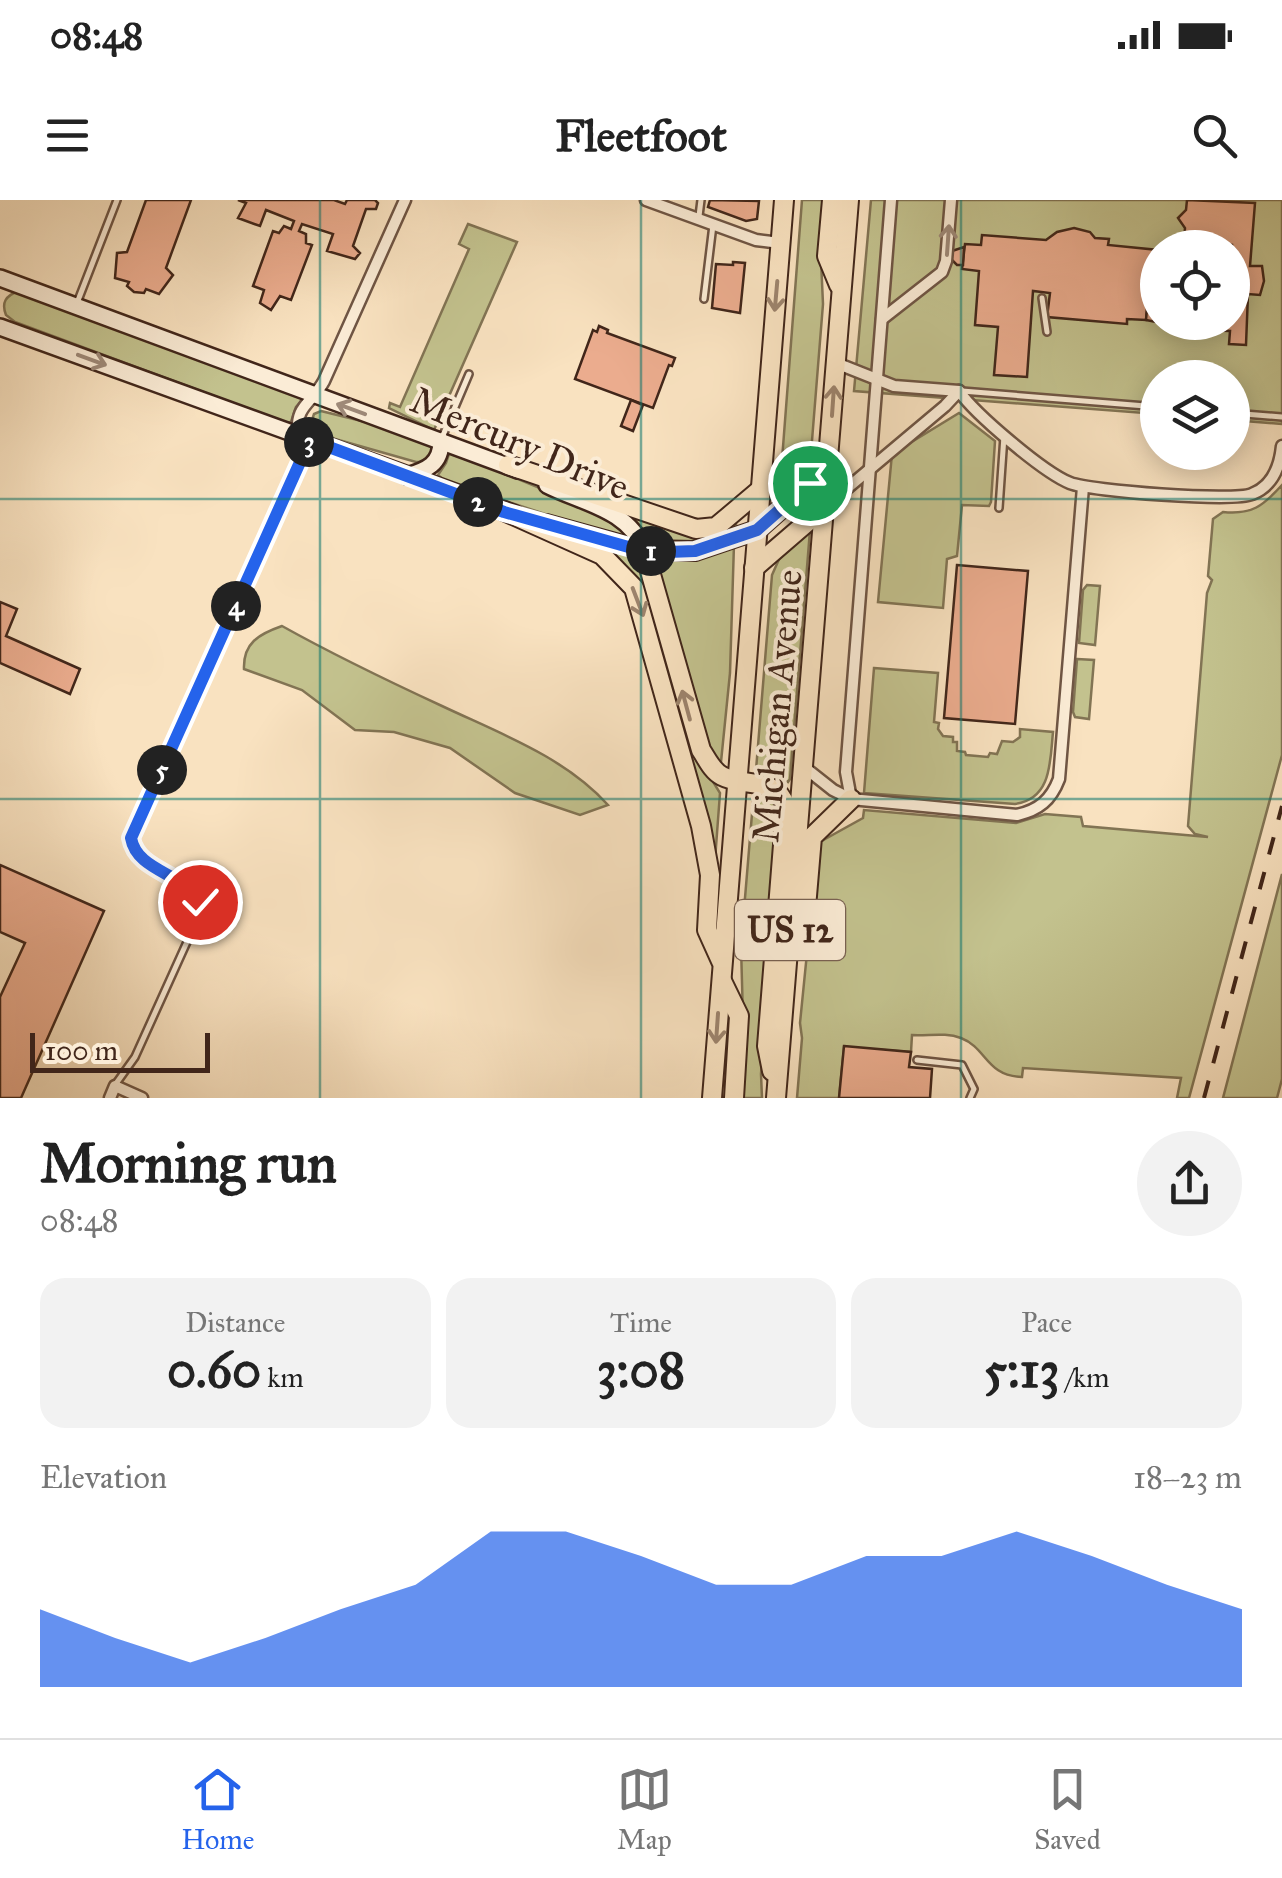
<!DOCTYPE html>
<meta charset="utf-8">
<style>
:root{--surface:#fff;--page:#f2f2f2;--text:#222;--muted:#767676;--line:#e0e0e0;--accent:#2563eb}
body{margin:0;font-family:"IM FELL Great Primer",serif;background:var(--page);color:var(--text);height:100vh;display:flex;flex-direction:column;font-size:38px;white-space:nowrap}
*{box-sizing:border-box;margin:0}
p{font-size:32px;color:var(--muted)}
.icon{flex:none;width:55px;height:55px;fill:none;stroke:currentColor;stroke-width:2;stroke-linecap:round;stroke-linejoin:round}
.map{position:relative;height:898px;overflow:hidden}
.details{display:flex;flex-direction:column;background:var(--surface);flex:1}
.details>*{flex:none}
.tools{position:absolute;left:1140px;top:30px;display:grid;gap:20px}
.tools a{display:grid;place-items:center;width:110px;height:110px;border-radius:50%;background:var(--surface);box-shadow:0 5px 25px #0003;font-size:50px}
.scale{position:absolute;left:30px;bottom:25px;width:180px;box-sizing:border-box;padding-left:10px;border:5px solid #41261a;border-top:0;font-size:28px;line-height:35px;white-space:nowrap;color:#41261a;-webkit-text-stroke:8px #fbecd6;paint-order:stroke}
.pin{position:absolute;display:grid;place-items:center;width:85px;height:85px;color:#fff;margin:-42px;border:5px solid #fff;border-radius:50%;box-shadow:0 2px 10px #0007}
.km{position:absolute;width:50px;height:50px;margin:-25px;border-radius:50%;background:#222;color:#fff;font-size:28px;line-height:50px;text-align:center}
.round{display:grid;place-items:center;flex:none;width:105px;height:105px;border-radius:52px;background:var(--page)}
.summary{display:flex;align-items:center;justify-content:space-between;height:170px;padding:0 40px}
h1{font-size:55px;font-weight:700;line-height:75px}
.stats{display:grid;grid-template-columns:repeat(3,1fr);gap:15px;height:170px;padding:10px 40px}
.stats div{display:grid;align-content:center;border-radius:25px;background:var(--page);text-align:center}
.stats b{font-size:50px;font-weight:700}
.stats small{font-size:28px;font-weight:400}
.stats p{font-size:28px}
.chart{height:280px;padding:20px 40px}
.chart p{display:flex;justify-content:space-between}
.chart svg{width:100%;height:180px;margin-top:10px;fill:var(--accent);opacity:.7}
.status{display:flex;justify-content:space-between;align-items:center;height:70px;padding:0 50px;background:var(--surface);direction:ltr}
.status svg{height:28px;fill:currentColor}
header{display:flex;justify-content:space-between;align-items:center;height:130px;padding:0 40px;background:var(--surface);font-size:45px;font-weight:700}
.tabs{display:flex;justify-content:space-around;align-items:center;height:140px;border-top:2px solid var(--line);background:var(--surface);font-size:28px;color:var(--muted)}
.tabs a{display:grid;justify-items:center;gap:5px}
.tabs .on{color:var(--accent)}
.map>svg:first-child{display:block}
.green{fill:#c3c28e;stroke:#827454;stroke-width:2.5;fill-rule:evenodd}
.building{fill:#ebac8e;stroke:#41261a;stroke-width:2.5}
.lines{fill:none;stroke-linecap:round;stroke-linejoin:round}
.lane-casing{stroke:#6f5544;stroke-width:10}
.street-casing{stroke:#6f5544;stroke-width:15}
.secondary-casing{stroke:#41261a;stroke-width:20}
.primary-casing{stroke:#41261a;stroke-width:22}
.lane{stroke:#fbecd6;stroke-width:5}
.street{stroke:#fbecd6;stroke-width:10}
.secondary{stroke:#fbecd6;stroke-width:15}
.primary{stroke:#f9e2c0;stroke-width:18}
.rail{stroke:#41261a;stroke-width:4;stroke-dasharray:18 18;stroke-linecap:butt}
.oneway{stroke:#9e8978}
.oneway2{stroke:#9d846d}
.route-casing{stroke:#fff;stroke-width:20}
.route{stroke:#2563eb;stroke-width:12}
.grid{fill:none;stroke:#0f766e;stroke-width:2.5;stroke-opacity:0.55}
.labels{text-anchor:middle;stroke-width:8;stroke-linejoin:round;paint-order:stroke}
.shield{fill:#fbecd6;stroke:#796152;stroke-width:2.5}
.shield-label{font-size:35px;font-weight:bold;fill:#41261a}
.street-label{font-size:38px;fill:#41261a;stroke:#fbecd6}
</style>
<div class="status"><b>08:48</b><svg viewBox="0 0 49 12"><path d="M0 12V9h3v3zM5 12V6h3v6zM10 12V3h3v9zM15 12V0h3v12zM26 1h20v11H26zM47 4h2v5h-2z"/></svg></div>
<header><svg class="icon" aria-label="menu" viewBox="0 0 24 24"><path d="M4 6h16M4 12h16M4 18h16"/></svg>Fleetfoot<svg class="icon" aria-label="search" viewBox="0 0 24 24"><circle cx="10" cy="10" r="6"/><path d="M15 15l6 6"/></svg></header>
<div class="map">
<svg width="1282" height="898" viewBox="0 0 1282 898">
<rect width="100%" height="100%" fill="#f9e2c0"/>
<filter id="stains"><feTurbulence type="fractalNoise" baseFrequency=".002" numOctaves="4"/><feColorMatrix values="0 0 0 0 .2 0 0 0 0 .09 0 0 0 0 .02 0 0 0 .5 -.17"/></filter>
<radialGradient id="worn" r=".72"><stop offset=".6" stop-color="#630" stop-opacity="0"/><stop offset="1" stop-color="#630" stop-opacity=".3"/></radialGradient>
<g class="green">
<path d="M 802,0 L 826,0 L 821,60 L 823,104 L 811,253 L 800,280 L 779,299 Z"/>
<path d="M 871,0 L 1282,0 L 1282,224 L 1233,220 L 1232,178 L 1158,178 L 1157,214 L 854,191 ZM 1158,48 L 1232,48 L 1232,122 L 1158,122 Z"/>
<path d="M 468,24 L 517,42 L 434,230 L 389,208 L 390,203 L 400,207 L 469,49 L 459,44 Z"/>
<path d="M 18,91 L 301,195 L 303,200 L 296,207 L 291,222 L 287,223 L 15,122 L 6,115 C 1,102 6,96 18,91 Z"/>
<path d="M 321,211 L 402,231 L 430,243 L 433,251 L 424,262 L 416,262 L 314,233 L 309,229 L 314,214 Z"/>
<path d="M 959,213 L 995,241 L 991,302 L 989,306 L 962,305 L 957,356 L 947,359 L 943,408 L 878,402 L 892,254 Z"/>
<path d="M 450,251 L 617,320 L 626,327 L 630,342 L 445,281 L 438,275 L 446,263 Z"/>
<path d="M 1282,285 L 1282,555 L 1189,898 L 1177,898 L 1181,878 L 1023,868 L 1022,877 C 986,876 987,848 961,838 C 945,832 929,836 912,835 L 911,852 L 844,847 L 839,898 L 797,898 L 802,838 L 800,823 L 818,643 L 863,618 L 864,610 L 1016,623 L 1045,614 L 1081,617 L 1083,626 L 1208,637 L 1195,634 L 1188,626 L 1207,393 L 1212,380 L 1208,376 L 1213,319 L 1223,312 C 1252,315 1263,306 1282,285 Z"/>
<path d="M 575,291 L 686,332 L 736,320 L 736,329 L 703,344 L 647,345 Z"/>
<path d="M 544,324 L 639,354 L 704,567 L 720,593 L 715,660 L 638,387 Z"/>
<path d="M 810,330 L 790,579 L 788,582 L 777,575 L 756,570 L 772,375 L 780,357 Z"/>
<path d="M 734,344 L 730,473 L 721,562 L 716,561 L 707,548 L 651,355 Z"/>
<path d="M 1087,385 L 1100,386 L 1095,445 L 1079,443 L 1083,390 Z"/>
<path d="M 282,426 C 334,455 388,481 442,506 C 499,533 565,557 608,605 L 580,615 L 515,593 L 450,548 L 394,532 L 355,530 L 302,490 L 244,469 C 243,443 259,434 282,426 Z"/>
<path d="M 1077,459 L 1094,460 L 1089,519 L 1075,517 L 1073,512 Z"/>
<path d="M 874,468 L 938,473 L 934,522 L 939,523 L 938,529 L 943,536 L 953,537 L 953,542 L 957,542 L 957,551 L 965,552 L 966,555 L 988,557 L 990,553 L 997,554 L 1002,541 L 1013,542 L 1020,537 L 1020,529 L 1053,532 C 1050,561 1052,599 1015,604 L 864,593 Z"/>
<path d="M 765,594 L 771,596 L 781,617 L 761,874 L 762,898 L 737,898 L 743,819 L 741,746 L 753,602 L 758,595 Z"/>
<path d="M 1282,674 L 1282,879 L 1277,898 L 1223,898 Z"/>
</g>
<g class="building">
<path d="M 146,0 L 191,0 L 166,68 L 173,75 L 159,94 L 146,89 L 144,93 L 134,92 L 127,86 L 129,82 L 115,78 L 117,53 L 127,52 Z"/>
<path d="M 238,0 L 334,0 L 345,4 L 347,0 L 375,0 L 378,3 L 376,9 L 366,9 L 353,46 L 360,53 L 355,59 L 327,51 L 333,34 L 302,24 L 299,31 L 306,34 L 306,43 L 312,45 L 291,100 L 280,96 L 271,110 L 260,103 L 264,90 L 253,86 L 273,31 L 279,33 L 284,26 L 291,29 L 294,21 L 266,10 L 260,26 L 238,18 L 246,3 Z"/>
<path d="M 710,0 L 759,1 L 757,19 L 746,21 L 708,7 Z"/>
<path d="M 1187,0 L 1255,3 L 1250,66 L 1262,66 L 1264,81 L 1260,95 L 1248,94 L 1246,145 L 1229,144 L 1230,131 L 1203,130 L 1203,125 L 1173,122 L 1232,122 L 1232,45 L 1184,41 L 1185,28 L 1178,18 L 1186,10 Z"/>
<path d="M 1074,28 L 1090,32 L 1095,38 L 1109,39 L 1108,45 L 1158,50 L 1158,83 L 1150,83 L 1146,120 L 1127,119 L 1127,124 L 1047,117 L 1050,93 L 1033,91 L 1027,177 L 994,175 L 998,127 L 975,125 L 979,71 L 962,69 L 965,44 L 981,45 L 982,35 L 1046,40 L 1057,32 Z"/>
<path d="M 964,47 L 963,65 L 957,65 L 951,59 L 952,51 Z"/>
<path d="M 733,62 L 745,63 L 740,113 L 712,108 L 716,64 L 733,65 Z"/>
<path d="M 1148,97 L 1158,98 L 1156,122 L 1146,120 Z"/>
<path d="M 599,126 L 608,130 L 607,133 L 675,158 L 672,166 L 669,165 L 653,208 L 575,179 L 593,130 L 597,132 Z"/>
<path d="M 631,200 L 643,205 L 633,231 L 621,226 Z"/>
<path d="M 957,365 L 1028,371 L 1015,524 L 944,518 Z"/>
<path d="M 0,402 L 17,409 L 6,436 L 80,469 L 70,494 L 0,463 Z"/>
<path d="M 0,665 L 104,711 L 21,898 L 0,898 L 0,797 L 25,743 L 0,732 Z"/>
<path d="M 844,846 L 911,852 L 909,867 L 932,869 L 930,898 L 839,898 Z"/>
</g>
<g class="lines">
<g class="lane-casing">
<g id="lane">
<path d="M 699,16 L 701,0"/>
<path d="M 1042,98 L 1047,132"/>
<path d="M 704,99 L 713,25"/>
<path d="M 77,103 L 117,0"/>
<path d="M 1187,178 L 1187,176"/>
<path d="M 962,191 L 1158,207"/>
<path d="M 1232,213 L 1282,217"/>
<path d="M 441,240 L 469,174"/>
<path d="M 999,308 L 1004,236"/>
<path d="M 917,860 L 962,865 L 974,889 L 970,898"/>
<path d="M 115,885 L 135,857 L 201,711 C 195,672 138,676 131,638 L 309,243"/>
</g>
</g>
<g class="street-casing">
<g id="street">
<path d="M 646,0 L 756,40 L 780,43"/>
<path d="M 882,119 L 942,72 L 946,61 L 951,0"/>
<path d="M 836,163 L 894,186 L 959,191"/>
<path d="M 959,191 C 975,214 1043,272 1070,283 C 1090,291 1234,302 1252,294 C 1273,286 1280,266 1282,246"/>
<path d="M 298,236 C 295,204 311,205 324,181 L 405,0"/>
<path d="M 826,306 L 945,206 L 959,191"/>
<path d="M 804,567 L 833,590 L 851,599 L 1017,615 C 1039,610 1051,600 1059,579 L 1083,287"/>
<path d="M 851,599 L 846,572 L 891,0"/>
<path d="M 110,898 L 115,886 L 142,898"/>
</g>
</g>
<g class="secondary-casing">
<g id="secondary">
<path d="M 0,78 L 518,270"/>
<path d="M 0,127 L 515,314"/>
<path d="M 407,276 C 427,270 441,264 441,241"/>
<path d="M 547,285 C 582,303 629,309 644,350"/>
<path d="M 546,323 L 644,350"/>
</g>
</g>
<g class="primary-casing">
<g id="primary">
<path d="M 832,0 L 827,56 L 839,85"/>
<path d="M 508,265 L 696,329 L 716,327 L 760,290"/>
<path d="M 504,311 L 602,355 L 634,388 L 701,626 L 710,675 L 707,730 L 721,761"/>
<path d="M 754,368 L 826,306"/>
<path d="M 789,749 L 804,731 L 812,637 L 851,599"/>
<path d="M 722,781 L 739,816 L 734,898"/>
<path d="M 772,871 L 767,846 L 786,607 C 776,576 745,588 722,576 C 712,571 707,559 701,550 L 644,350 L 695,351 L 757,330 L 810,283 L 825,254"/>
<path d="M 712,898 L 784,0"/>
<path d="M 776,898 L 849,0"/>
</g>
</g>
<use href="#lane" class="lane"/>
<use href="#street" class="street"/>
<use href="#secondary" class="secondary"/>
<use href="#primary" class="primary"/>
<path class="rail" d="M 1204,898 L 1282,606"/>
</g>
<defs><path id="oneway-shaft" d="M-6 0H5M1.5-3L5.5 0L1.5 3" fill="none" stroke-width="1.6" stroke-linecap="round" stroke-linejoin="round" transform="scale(2.5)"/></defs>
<g class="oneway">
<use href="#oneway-shaft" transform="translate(948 40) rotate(-86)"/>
<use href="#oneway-shaft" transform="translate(92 160) rotate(20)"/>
<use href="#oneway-shaft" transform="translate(351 209) rotate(-160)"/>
</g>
<g class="oneway2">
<use href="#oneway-shaft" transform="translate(776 96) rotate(95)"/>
<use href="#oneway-shaft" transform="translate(833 201) rotate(-86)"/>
<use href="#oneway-shaft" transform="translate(638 402) rotate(69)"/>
<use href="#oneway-shaft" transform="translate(686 505) rotate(-105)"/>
<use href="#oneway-shaft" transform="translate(717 828) rotate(94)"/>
</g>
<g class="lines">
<g class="route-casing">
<path id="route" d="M 200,702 C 185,673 137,672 131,638 L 310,240 L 504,312 L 632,348 L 668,352 L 695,351 L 757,330 L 810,283"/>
</g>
<use href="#route" class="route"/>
</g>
<path class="grid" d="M 320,0 L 320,898M 641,0 L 641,898M 961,0 L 961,898M 0,299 L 1282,299M 0,599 L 1282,599"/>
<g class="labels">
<rect class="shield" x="735" y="700" width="110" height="60" rx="8"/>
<g class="shield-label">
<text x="790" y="742">US 12</text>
</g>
<g class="street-label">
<text transform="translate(520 243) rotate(23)" y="13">Mercury Drive</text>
<text transform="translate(777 506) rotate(-85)" y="13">Michigan Avenue</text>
</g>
</g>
<rect width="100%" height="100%" filter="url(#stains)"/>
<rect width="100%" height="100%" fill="url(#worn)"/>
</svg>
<div class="tools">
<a><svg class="icon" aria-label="locate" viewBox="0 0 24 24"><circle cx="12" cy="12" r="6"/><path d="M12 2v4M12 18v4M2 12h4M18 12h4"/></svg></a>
<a><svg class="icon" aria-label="layers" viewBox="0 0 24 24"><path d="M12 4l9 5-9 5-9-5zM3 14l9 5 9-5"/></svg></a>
</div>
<div class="scale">100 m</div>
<div class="pin" style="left:810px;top:283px;background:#1e9e55"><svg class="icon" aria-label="arrive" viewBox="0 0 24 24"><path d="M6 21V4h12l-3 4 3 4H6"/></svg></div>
<div class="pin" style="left:200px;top:702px;background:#d93025"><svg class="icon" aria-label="check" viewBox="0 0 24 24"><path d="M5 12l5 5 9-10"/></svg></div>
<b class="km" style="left:651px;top:351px">1</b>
<b class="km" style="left:478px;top:302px">2</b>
<b class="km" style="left:309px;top:242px">3</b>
<b class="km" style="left:236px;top:406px">4</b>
<b class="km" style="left:162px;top:570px">5</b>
</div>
<section class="details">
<div class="summary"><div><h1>Morning run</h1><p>08:48</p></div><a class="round"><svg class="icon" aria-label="share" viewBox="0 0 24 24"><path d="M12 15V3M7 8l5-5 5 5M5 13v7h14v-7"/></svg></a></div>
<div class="stats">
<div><p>Distance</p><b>0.60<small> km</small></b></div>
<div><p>Time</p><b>3:08</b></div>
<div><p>Pace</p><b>5:13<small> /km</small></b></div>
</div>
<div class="chart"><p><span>Elevation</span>18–23 m</p>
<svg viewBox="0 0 160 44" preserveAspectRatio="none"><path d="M0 44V25L10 32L20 38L30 32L40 25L50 19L60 6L70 6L80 12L90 19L100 19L110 12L120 12L130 6L140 12L150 19L160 25V44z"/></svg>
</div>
</section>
<nav class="tabs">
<a class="on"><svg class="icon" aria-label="home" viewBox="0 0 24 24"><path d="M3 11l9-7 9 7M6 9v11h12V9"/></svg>Home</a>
<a><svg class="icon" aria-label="map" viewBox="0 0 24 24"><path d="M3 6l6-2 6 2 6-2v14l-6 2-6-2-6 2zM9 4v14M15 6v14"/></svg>Map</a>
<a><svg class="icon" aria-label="saved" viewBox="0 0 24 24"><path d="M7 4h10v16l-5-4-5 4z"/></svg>Saved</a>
</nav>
